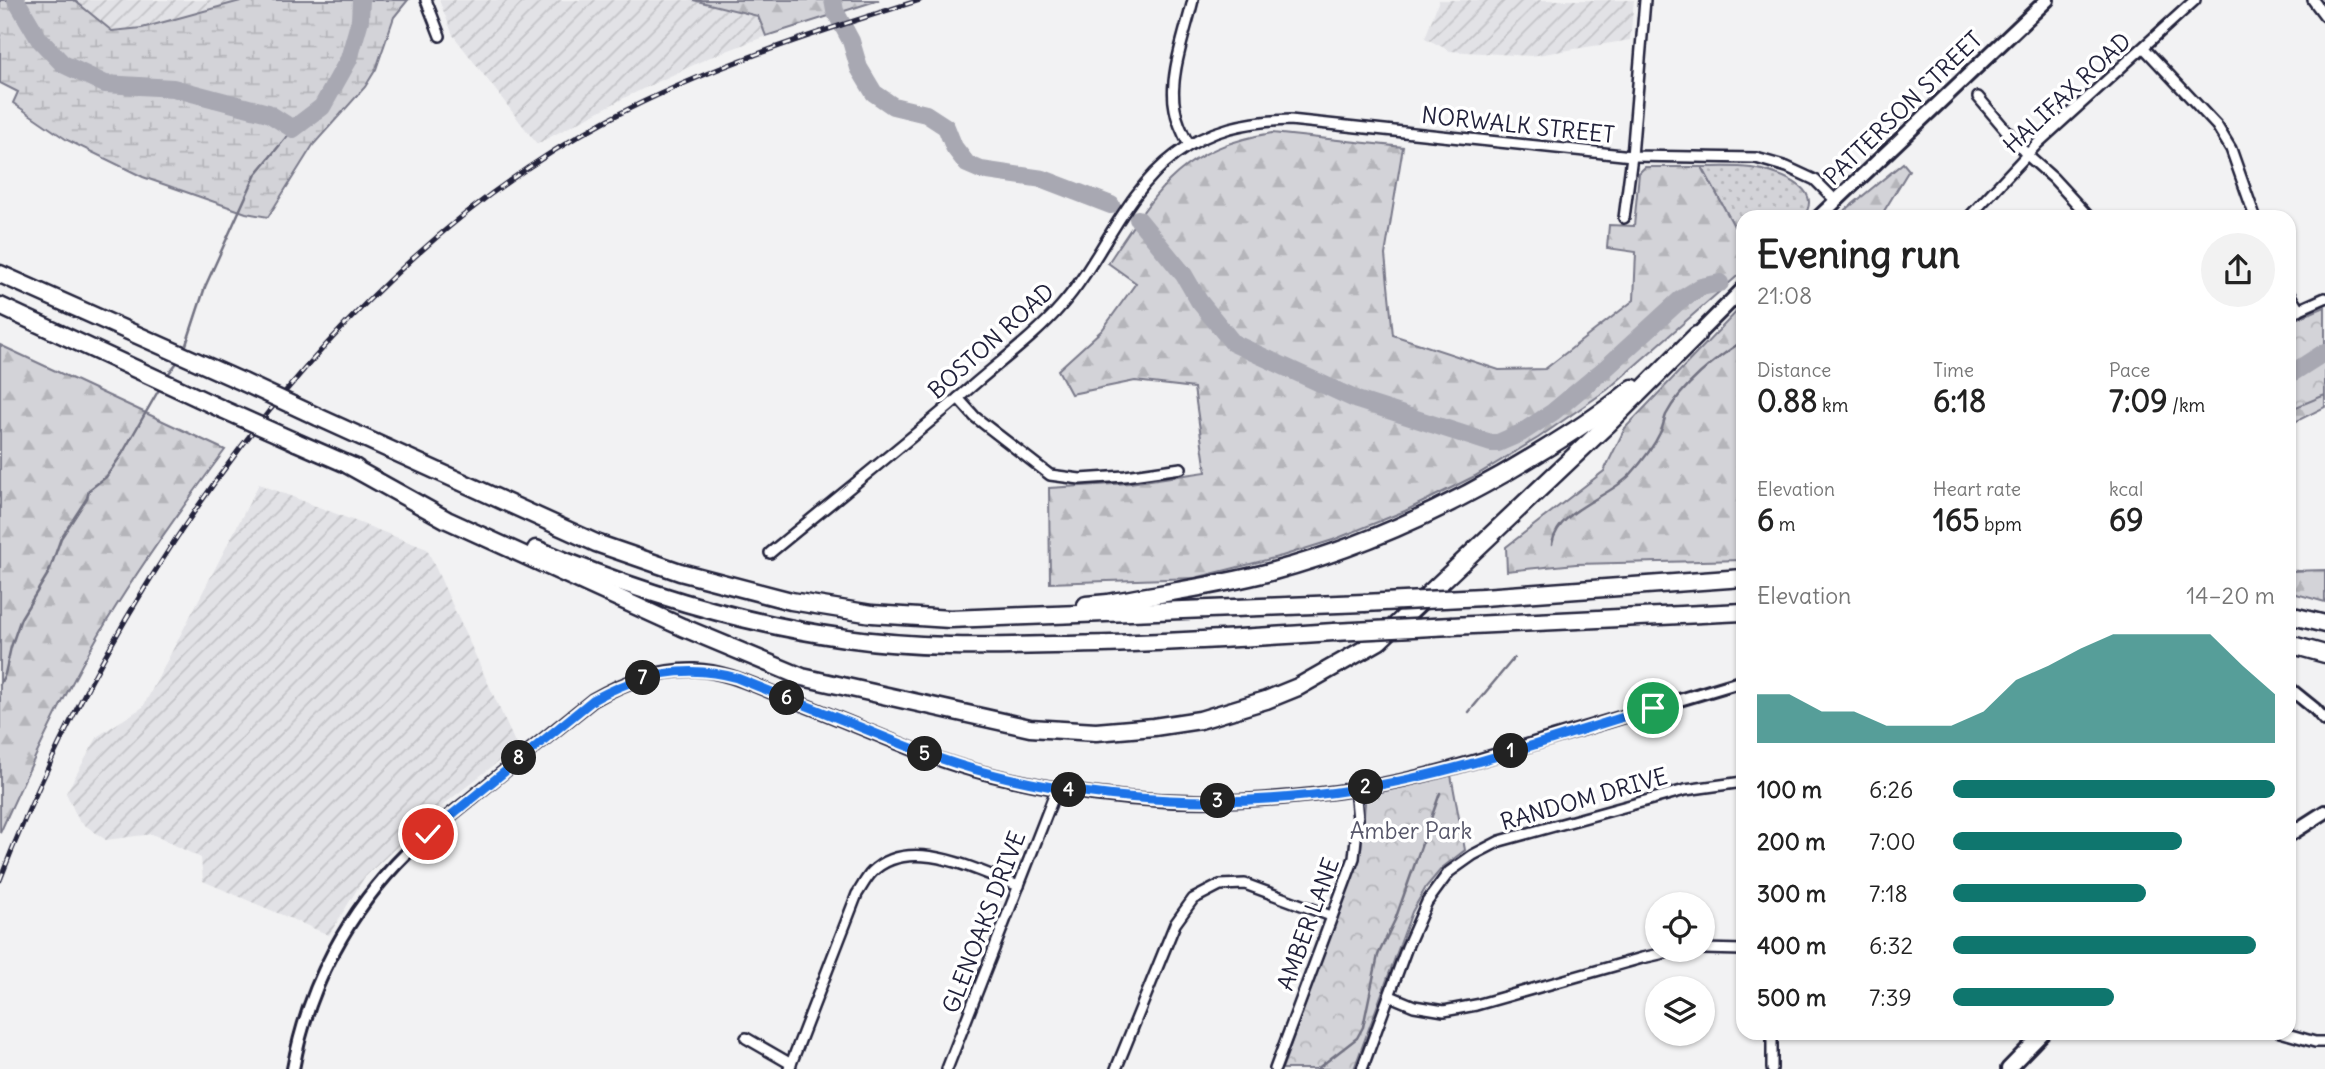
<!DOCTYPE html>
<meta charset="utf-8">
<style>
:root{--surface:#fff;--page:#f2f2f2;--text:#222;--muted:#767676;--accent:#0f766e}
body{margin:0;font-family:Delius,sans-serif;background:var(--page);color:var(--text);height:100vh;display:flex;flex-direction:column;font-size:26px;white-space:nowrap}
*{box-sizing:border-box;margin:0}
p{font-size:23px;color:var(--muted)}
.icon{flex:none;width:38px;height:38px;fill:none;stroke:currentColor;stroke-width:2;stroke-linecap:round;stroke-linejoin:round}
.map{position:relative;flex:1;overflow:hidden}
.sheet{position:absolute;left:1736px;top:210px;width:560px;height:830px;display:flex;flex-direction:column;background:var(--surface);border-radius:21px;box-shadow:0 2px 5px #0004}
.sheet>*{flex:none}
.controls{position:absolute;left:1645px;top:892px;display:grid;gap:14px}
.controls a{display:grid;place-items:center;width:70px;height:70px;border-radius:50%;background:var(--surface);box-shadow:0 2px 5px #0004;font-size:35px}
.pin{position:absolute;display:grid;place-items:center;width:60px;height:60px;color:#fff;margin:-30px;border:4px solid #fff;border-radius:50%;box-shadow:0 2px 7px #0007}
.km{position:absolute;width:35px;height:35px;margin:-18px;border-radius:50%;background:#222;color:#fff;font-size:19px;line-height:35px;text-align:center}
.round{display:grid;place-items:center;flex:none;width:74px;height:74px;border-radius:37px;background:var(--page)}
.overview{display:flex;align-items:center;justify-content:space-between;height:119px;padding:0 21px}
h1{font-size:38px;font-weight:700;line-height:52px}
.figures{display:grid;grid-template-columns:repeat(3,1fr);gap:10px;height:119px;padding:7px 21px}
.figures div{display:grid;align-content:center}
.figures b{font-size:30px;font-weight:700}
.figures small{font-size:19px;font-weight:400}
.figures p{font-size:19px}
.chart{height:196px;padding:14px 21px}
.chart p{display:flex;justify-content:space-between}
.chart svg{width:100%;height:126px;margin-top:7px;fill:var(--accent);opacity:.7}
ul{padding:0 21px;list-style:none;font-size:23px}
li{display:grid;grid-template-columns:112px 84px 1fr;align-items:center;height:52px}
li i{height:18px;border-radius:9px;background:var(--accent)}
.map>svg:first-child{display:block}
.industrial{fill:url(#industrial-furrows)}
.grass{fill:url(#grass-dots);stroke:#7a7a8a;stroke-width:2}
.forest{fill:url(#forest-firs);stroke:#7a7a8a;stroke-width:2}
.wetland{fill:url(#wetland-marsh);stroke:#7a7a8a;stroke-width:2}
.park{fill:url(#park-crowns);stroke:#7a7a8a;stroke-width:2}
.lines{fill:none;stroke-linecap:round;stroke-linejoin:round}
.stream{stroke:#727282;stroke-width:2.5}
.river{stroke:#a8a8b2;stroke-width:18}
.minor-casing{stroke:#22223b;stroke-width:14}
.tertiary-casing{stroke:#22223b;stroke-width:16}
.secondary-casing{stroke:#22223b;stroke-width:18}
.motorway-casing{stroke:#22223b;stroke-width:21}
.minor{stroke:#fff;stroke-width:9}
.tertiary{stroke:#fff;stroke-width:10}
.secondary{stroke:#fff;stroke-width:12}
.motorway{stroke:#fff;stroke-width:16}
.rail-casing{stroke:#22223b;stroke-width:5}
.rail{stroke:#fff;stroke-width:2.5;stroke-dasharray:8;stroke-linecap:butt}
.motorway-bridge-casing{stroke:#22223b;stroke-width:21;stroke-linecap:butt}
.motorway-bridge{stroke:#fff;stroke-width:16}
.route-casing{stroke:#fff;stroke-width:14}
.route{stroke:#1a73e8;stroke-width:9}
.labels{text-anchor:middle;stroke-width:7;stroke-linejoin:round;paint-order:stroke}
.street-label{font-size:23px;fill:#22223b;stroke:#fff}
.park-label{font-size:23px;fill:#57576a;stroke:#fff}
</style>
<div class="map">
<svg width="2325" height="1069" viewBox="0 0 2325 1069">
<defs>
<pattern id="industrial-furrows" width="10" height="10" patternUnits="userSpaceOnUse" patternTransform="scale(1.75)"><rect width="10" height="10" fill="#e2e2e6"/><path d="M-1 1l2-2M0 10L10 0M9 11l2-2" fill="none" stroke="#c2c2c6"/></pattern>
<pattern id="grass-dots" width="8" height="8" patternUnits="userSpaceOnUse" patternTransform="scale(1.75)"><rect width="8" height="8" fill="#d3d3d8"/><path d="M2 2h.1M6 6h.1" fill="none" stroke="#b5b5ba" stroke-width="1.8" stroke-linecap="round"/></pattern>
<pattern id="forest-firs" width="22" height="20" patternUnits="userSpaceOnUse" patternTransform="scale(1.75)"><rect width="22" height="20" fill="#d3d3d8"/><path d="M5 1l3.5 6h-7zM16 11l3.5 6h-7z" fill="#b5b5ba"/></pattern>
<pattern id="wetland-marsh" width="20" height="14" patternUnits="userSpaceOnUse" patternTransform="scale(1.75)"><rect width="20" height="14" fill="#d3d3d8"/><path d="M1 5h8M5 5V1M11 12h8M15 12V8" fill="none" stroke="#b5b5ba"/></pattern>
<pattern id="park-crowns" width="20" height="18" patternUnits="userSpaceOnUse" patternTransform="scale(1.75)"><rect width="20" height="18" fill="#d3d3d8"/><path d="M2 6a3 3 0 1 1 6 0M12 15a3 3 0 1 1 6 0" fill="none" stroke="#b5b5ba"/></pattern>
</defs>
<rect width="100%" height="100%" fill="#f2f2f3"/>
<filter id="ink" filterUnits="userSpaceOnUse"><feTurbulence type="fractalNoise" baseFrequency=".0143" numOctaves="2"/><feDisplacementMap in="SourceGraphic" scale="14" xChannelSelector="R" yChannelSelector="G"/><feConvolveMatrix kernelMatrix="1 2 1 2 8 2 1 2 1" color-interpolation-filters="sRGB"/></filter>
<g filter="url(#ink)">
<g class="industrial">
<path d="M 75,0 L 244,0 L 142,28 L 112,31 Z"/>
<path d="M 439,0 L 693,0 L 758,16 L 766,36 L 708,58 L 626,97 L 537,144 L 453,35 Z"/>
<path d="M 1439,0 L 1634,0 L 1630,40 L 1531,56 L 1450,51 L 1425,38 Z"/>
<path d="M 259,484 L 427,549 L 517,747 L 429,816 L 364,878 L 329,935 L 203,881 L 201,858 L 152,834 L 106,840 L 79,821 L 66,793 L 98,736 L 143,707 Z"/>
</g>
<path class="grass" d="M 1702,167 C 1718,167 1735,166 1751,168 C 1773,171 1827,187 1803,217 L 1743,217 L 1743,231 L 1735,228 Z"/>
<g class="forest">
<path d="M 693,0 L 879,0 L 766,36 L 758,16 Z"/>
<path d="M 1272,133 L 1403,147 L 1385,255 L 1393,335 L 1499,370 L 1545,369 L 1634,300 L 1636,252 L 1607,248 L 1609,225 L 1634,226 L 1639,173 L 1645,167 L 1702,167 L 1735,228 L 1743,231 L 1743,271 L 1607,390 L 1538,438 L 1475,476 L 1405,511 L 1333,540 L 1282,556 L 1195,578 L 1050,583 L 1049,488 L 1130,483 L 1206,472 L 1194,388 L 1135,381 L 1071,394 L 1058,370 L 1102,330 L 1136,283 L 1108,263 C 1156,191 1180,148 1272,133 Z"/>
<path d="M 1903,163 L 1909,170 L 1884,211 L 1885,217 L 1837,217 Z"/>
<path d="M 1743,305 L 1743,560 L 1576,564 L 1507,571 L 1506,547 L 1604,471 L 1625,428 Z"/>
<path d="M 0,345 L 225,450 C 180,510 136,571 98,636 C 61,700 30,766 0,833 Z"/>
<path d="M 2325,349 L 2325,407 L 2289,425 L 2289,361 Z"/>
<path d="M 2325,570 L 2325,602 L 2289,592 L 2289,571 Z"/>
</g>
<path class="wetland" d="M 0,0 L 74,0 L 112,31 L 142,28 L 244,0 L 408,0 L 394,17 L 376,69 L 365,87 L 313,145 L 268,217 L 246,213 L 143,177 L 67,140 L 13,103 L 18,92 L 0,83 Z"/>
<g class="park">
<path d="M 2325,307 L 2325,395 L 2289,410 L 2289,322 Z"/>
<path d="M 1451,775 L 1465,850 L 1442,868 L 1426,887 L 1412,912 L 1354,1069 L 1282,1069 L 1361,849 L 1366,792 Z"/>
</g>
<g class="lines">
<g class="stream">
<path d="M 185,348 L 205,287 L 256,174 L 293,129"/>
<path d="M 166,377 L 179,360"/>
<path d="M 1552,544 C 1558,509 1607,499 1630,475 C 1641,463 1654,446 1661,431 C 1663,426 1664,420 1666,415 C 1681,386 1716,358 1743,341"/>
<path d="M 0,684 L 5,674 L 11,647 L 21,618 L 49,572 L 61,538 L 87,498 L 89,490 L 106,477 L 122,454 L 161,386"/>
<path d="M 1469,712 L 1514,658"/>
<path d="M 1317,1069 L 1357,1038 L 1363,1027 L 1378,955 L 1395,920 L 1440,793"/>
</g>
<g class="river">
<path d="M 16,0 L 39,39 L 63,64 L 105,84 L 173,88 L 268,113 L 293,129 L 322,107 L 349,59 L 360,20 L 361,0"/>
<path d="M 833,0 L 835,11 L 851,41 L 859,68 L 874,93 L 893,106 L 926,114 L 946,127 L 954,147 L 967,164 L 981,170 L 1043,179 L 1111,205"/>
<path d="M 1138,219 L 1184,275 L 1199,301 L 1233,343 L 1357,400 L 1491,443 L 1498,443 L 1521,433 L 1553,412 L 1607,367 L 1680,300 L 1701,287 L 1720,283"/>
<path d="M 2289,375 L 2325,352"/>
</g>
<g class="minor-casing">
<g id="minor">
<path d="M 426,0 L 440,36"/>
<path d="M 2313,0 L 2325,16"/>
<path d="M 2144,48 L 2217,126 L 2231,149 L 2255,217"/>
<path d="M 1978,97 L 2027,155 L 2053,178 L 2089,217"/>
<path d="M 1189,145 C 1183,134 1177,122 1175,109 C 1168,77 1186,31 1193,0"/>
<path d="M 1969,217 L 2038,143 L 2195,0"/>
<path d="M 1624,218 L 1632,156 L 1645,0"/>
<path d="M 2289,294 L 2299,310"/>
<path d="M 2289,314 L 2325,298"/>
<path d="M 958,398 L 975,417 L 1050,475 L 1080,479 L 1125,476 L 1181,468"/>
<path d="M 770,553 C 839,496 910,440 978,381 C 1006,357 1037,334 1061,306 C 1103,258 1123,194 1175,155 C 1209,129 1248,121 1290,120 L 1632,156 L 1756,158 L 1787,167 L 1815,180 L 1836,201"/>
<path d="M 1703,949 L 1743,950"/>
<path d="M 1390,996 L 1414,1006 L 1444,1011 L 1476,1005 L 1642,958 L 1678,950"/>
<path d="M 2280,1032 L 2315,1042 L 2325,1042"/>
<path d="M 746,1038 L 791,1064"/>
<path d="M 789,1069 L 857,894 C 862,887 866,878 872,872 C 910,834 977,871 1019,886"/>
<path d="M 947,1069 L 1057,788"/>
<path d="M 1116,1069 L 1175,924 L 1193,899 L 1220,885 L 1245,884 L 1331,916"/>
<path d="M 1275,1069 L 1354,858 L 1358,819 L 1355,789"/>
<path d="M 1362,1069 L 1407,947 L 1427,902 L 1449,872 L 1473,855 L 1500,841 L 1685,790 L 1743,782"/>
<path d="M 1772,1069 L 1772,1032"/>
</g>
</g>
<g class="tertiary-casing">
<g id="tertiary">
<path d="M 2289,688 L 2315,709 L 2325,720"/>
<path d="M 293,1069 C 308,986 348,911 408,852 C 428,832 451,815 473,797 C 513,764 553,732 593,700 C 624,682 659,669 695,670 C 725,671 753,685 781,696 C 829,714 877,735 925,754 C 967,771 1014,781 1059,789 C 1156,806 1259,804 1357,789 C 1420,779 1481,760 1542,741 C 1609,721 1676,701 1743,681"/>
</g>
</g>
<g class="secondary-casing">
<g id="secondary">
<path d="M 1819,217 L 2047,0"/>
<path d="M 1697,335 L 1743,289"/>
<path d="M 2289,835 L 2325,812"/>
<path d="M 2008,1069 L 2044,1032"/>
</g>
</g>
<g class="motorway-casing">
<g id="motorway">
<path d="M 0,274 L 243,382"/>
<path d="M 0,306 L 222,409"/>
<path d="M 318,417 L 596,543 L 680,572 L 791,601 L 872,614 L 950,619 L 1364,603"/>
<path d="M 296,442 L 356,468"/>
<path d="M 348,465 L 447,520 L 682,627 L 802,677 L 1030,728 L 1096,732 L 1154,727 L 1200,720 L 1266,700 L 1298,687 L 1379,641 L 1607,425 L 1697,335"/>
<path d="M 536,549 C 635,591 739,623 846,638 C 915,648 984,647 1053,645 C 1147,644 1241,638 1334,632"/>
<path d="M 1483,597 L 1743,578"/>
<path d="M 1086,605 L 1108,603 C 1162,593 1217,586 1270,572 C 1365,547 1454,505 1537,454 C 1570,434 1603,413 1633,388"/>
<path d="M 2289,615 L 2325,624"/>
<path d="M 1452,626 L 1743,612"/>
<path d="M 2289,644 L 2325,654"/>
</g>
</g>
<use href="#minor" class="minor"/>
<use href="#tertiary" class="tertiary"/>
<use href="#secondary" class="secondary"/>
<use href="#motorway" class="motorway"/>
<g class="rail-casing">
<path id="rail" d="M 0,880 C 112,590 329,267 609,119 C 708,67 814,33 920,0"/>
</g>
<use href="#rail" class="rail"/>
<g class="motorway-bridge-casing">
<g id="motorway-bridge">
<path d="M 243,382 L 318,417"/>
<path d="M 222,409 L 296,442"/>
<path d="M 1364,603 L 1483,597"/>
<path d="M 1334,632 L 1452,626"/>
</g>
</g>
<use href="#motorway-bridge" class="motorway-bridge"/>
</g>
</g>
<g class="lines" filter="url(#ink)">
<g class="route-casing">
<path id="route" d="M 428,834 L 593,700 C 639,674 686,663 737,678 C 771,692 806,705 840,719 C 888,738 934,759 984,772 C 1105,804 1234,809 1357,789 C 1458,773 1556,737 1653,708"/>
</g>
<use href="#route" class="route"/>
</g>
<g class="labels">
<g class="street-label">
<text transform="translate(2067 93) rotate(-43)" y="8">HALIFAX ROAD</text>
<text transform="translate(1903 108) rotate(-44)" y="8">PATTERSON STREET</text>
<text transform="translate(1518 125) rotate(6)" y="8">NORWALK STREET</text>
<text transform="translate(991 341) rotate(-42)" y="8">BOSTON ROAD</text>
<text transform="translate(1584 799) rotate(-16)" y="8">RANDOM DRIVE</text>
<text transform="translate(984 922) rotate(-69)" y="8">GLENOAKS DRIVE</text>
<text transform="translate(1308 924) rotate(-70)" y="8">AMBER LANE</text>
</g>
<g class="park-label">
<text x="1411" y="839">Amber Park</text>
</g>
</g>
</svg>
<div class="controls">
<a><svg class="icon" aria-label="locate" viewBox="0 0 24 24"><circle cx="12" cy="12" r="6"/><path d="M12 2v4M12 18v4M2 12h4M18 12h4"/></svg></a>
<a><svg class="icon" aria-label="layers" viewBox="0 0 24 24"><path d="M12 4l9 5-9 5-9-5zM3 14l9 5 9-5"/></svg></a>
</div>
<div class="pin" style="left:1653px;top:708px;background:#1e9e55"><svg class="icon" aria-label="arrive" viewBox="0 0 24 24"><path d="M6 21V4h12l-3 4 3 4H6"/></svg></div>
<div class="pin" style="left:428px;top:834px;background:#d93025"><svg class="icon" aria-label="check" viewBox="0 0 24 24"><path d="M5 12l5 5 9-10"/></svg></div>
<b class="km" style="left:1511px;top:751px">1</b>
<b class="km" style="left:1366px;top:787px">2</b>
<b class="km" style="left:1218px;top:801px">3</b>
<b class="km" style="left:1069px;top:790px">4</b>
<b class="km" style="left:925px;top:754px">5</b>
<b class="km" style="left:787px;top:698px">6</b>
<b class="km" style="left:643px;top:678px">7</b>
<b class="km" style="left:519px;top:758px">8</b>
<section class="sheet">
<div class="overview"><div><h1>Evening run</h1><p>21:08</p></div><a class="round"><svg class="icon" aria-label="share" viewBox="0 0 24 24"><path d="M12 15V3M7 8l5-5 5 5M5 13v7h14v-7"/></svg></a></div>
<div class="figures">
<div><p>Distance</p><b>0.88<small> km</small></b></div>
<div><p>Time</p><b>6:18</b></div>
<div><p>Pace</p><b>7:09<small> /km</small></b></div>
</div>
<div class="figures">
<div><p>Elevation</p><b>6<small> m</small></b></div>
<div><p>Heart rate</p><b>165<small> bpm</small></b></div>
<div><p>kcal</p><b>69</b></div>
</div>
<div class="chart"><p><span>Elevation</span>14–20 m</p>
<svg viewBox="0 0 160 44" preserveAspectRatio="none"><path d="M0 44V27L10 27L20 33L30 33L40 38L50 38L60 38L70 33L80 22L90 17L100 11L110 6L120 6L130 6L140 6L150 17L160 27V44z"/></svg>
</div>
<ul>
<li><b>100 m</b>6:26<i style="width:100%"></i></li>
<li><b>200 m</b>7:00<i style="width:71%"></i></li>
<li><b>300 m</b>7:18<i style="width:60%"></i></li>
<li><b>400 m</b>6:32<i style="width:94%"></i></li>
<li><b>500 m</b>7:39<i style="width:50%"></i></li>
</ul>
</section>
</div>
